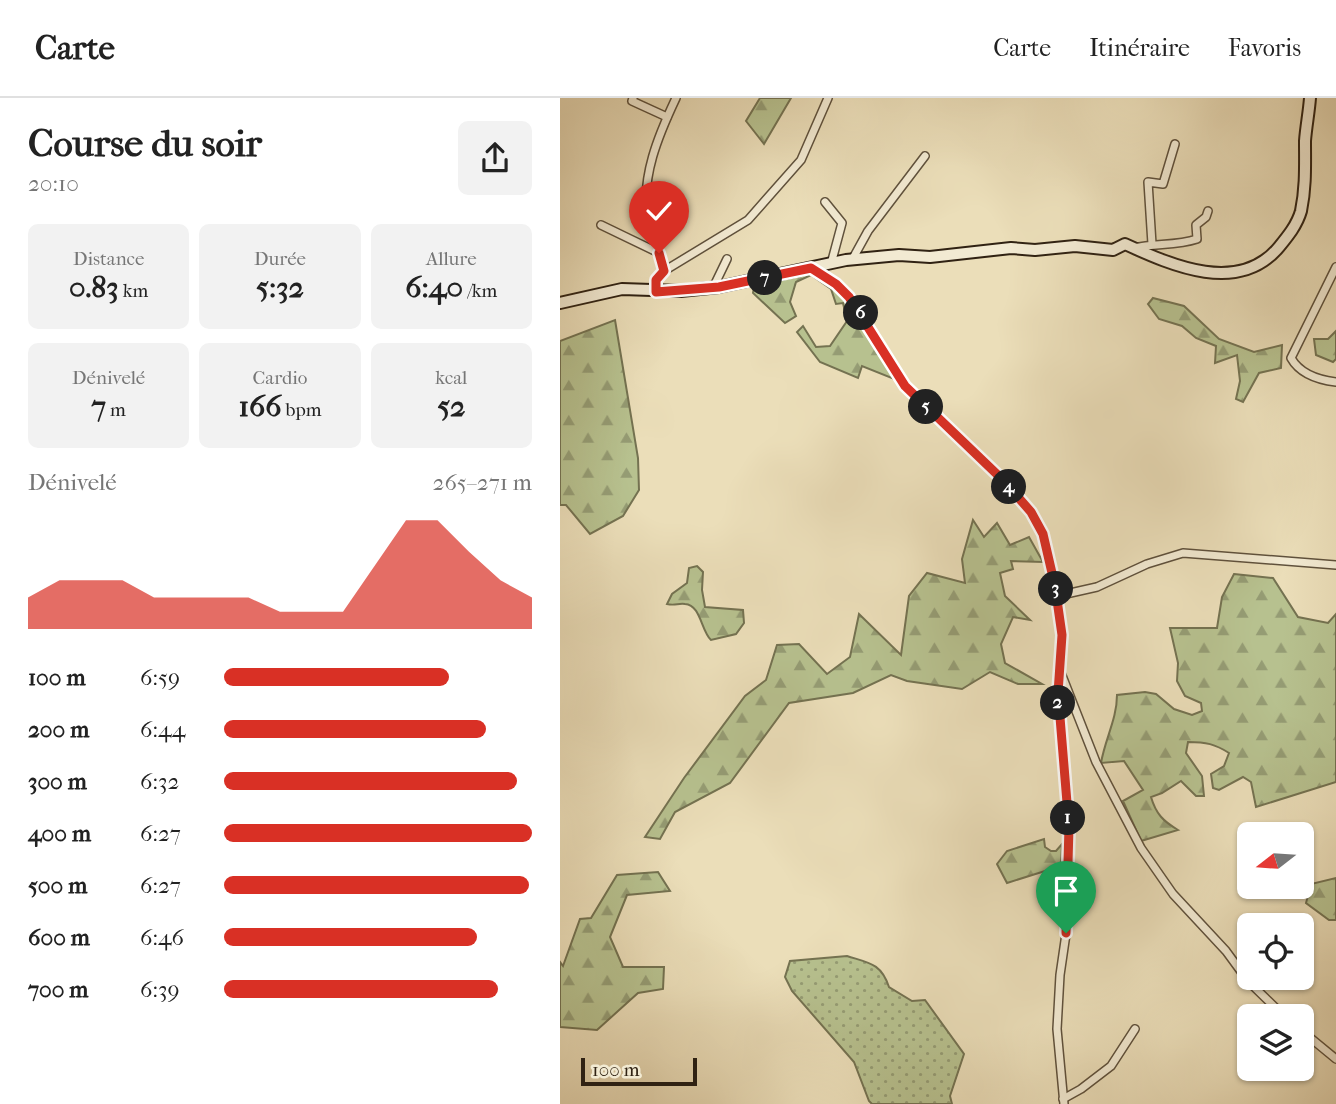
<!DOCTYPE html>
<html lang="fr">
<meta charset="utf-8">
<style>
:root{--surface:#fff;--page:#f2f2f2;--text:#222;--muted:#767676;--line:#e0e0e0;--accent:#d93025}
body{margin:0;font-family:"IM FELL French Canon",serif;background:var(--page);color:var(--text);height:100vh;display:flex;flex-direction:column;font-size:26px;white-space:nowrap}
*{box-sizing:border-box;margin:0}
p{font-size:23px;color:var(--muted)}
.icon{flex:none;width:38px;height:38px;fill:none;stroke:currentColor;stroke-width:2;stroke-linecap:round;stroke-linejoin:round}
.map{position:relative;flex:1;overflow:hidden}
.side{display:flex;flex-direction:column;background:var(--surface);width:560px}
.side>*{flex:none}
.needle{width:46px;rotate:253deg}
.buttons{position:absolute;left:677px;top:724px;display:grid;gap:14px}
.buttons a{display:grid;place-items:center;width:77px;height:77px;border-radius:10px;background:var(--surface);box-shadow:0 2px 5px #0004;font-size:35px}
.scale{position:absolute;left:21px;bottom:18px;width:116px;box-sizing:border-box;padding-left:7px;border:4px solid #302213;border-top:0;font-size:19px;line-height:24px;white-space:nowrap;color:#302213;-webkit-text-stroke:5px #f2ead2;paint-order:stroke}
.pin{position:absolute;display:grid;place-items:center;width:60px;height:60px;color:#fff;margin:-72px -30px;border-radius:50% 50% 50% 0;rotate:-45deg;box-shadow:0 0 7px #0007}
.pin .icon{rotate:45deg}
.km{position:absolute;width:35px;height:35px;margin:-18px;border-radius:50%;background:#222;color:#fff;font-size:19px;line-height:35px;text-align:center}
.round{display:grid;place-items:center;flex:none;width:74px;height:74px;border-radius:10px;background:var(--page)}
.summary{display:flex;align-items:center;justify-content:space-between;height:119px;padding:0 28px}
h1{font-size:38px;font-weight:700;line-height:52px}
.figures{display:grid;grid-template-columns:repeat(3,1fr);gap:10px;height:119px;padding:7px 28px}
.figures div{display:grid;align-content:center;border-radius:10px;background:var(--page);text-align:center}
.figures b{font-size:30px;font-weight:700}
.figures small{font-size:19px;font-weight:400}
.figures p{font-size:19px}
.chart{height:196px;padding:14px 28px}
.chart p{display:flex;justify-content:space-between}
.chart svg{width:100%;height:126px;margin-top:7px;fill:var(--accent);opacity:.7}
ul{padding:0 28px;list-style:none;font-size:23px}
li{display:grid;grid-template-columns:112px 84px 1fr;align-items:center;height:52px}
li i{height:18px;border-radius:9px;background:var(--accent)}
header{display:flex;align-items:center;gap:42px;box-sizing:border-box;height:98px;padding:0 35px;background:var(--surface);border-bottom:2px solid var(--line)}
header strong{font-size:33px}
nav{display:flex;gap:38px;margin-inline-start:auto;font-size:24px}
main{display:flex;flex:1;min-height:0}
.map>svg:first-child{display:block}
.grass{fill:url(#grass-dots);stroke:#747251;stroke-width:2}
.forest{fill:url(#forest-firs);stroke:#747251;stroke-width:2}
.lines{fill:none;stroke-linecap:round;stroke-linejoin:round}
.street-casing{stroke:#5f513c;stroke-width:10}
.secondary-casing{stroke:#302213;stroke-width:14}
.street{stroke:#f2ead2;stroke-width:7}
.secondary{stroke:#f2ead2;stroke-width:10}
.route-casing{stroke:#fff;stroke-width:14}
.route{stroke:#d93025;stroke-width:9}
</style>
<header>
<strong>Carte</strong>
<nav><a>Carte</a><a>Itinéraire</a><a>Favoris</a></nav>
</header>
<main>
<section class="side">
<div class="summary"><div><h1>Course du soir</h1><p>20:10</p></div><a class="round"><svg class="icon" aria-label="share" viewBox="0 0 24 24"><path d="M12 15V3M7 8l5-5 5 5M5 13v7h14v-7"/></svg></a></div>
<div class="figures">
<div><p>Distance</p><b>0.83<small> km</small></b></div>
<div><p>Durée</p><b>5:32</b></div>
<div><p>Allure</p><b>6:40<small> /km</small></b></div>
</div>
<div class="figures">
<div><p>Dénivelé</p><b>7<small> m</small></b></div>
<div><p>Cardio</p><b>166<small> bpm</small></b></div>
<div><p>kcal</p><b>52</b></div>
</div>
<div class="chart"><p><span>Dénivelé</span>265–271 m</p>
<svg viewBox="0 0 160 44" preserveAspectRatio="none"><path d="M0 44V33L10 27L20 27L30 27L40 33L50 33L60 33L70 33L80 38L90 38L100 38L110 22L120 6L130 6L140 17L150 27L160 33V44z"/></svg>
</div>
<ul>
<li><b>100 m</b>6:59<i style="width:73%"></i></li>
<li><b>200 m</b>6:44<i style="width:85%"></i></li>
<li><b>300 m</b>6:32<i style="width:95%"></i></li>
<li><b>400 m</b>6:27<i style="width:100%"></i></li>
<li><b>500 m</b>6:27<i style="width:99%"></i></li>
<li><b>600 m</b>6:46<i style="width:82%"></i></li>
<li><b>700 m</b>6:39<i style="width:89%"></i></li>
</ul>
</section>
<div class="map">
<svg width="776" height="1006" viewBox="0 0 776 1006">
<defs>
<pattern id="grass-dots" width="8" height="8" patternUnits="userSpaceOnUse" patternTransform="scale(1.75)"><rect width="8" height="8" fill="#b7c18f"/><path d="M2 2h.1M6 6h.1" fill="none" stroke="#959c74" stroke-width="1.8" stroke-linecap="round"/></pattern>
<pattern id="forest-firs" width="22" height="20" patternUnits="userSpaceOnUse" patternTransform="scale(1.75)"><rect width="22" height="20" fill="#b7c18f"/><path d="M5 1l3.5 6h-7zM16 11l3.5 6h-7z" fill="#959c74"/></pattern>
</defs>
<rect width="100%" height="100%" fill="#ebdeb9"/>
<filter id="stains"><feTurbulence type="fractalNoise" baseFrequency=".00286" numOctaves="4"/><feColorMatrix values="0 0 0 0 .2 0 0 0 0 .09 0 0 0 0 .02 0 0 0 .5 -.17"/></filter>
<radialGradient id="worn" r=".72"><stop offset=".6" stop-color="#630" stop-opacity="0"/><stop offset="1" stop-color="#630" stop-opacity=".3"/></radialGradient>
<path class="grass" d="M 287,858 C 309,865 321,865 329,889 L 352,903 L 365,902 L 404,956 L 390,998 L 392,1006 L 312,1006 L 309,1003 L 294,964 L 232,893 L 225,879 L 230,863 Z"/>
<g class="forest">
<path d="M 200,0 L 231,0 L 204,46 L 186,23 Z"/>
<path d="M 248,171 L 260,175 L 295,200 L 356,299 L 353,303 L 337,282 L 302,268 L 298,280 L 260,264 L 237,234 L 243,228 L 256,249 L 270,248 L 287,223 L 283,205 L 276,206 L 271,191 L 251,177 L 236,184 L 230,204 L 236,218 L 225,225 L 193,195 L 195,184 Z"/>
<path d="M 593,200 L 624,208 L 659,241 L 694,254 L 722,247 L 721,270 L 699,275 L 683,304 L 676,301 L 680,283 L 677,257 L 655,265 L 656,248 L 636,240 L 622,228 L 599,221 L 588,206 Z"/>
<path d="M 55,222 L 78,360 L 79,392 L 63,418 L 30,436 L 6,407 L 0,407 L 0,243 Z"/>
<path d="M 776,233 L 776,261 L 773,264 L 756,257 L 754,241 L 768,241 Z"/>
<path d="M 413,422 L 424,439 L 437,425 L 450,447 L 469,439 L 483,464 L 451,463 L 453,471 L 440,475 L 445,498 L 470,522 L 453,519 L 441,546 L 445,565 L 482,586 L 458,586 L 430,574 L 402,591 L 347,583 L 331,577 L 293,595 L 229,605 L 170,685 L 115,714 L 100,741 L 85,739 L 124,680 L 185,598 L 206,582 L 217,547 L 239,546 L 267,576 L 290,559 L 299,516 L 341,557 L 349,498 L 367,475 L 405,485 L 402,461 Z"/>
<path d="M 137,468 L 143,474 L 142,492 L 145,509 L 183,512 L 184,525 L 176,536 L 151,542 C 141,533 141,507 125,506 C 118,505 115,508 107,506 L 112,496 L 127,485 L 129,470 Z"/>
<path d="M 674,476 L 713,480 L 738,519 L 768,525 L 776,516 L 776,684 L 696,709 L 691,684 L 683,679 L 659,692 L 653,690 L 651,676 L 664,668 L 669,655 C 655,646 646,644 628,644 L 626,655 L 642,678 L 644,698 L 636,698 L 621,683 L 602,695 L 591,699 C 596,716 603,723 618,732 L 581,743 L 563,703 L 583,692 L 564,663 L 541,665 C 545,641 557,621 557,597 L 585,594 L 596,596 L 614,611 L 632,617 L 642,613 L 641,605 L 625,598 L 617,583 L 618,565 L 610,530 L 657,530 L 662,499 Z"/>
<path d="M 484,741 L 485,749 L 491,753 L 496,753 L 502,746 L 501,768 L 447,785 L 437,766 L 447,753 Z"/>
<path d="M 98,774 L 110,793 L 67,797 L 50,839 L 63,869 L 104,869 L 103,891 L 78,895 L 37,932 L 0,929 L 0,864 L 3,868 L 20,821 L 31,820 L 57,777 Z"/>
<path d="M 776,780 L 776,822 L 769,822 L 746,805 L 751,786 Z"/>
</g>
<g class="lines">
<g class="street-casing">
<g id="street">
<path d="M 73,0 L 72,3 L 107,19"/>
<path d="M 265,104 L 282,125 L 271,166"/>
<path d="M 41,127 L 99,155"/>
<path d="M 592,146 L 588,84 L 603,86 L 615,46"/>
<path d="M 574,150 C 595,145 616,148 637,141 L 636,127 L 646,119 L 648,113"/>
<path d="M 292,162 L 308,133 L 365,58"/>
<path d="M 776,169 L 731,260 C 740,276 759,282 776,284"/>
<path d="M 251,170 L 276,186 L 289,199 L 346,288 L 444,383 L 466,407 L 483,436 L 495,488 L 502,537 L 498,602 L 507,705 L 508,771 L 507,829 L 500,877 L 497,931 L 504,1006"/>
<path d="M 104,173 C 99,155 91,138 88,121 C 80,80 99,36 116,0"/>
<path d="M 153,190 L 167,161"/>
<path d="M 96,193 L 96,182 L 104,173 L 188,122 L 241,62 L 268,0"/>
<path d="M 497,498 L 537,489 L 587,466 L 623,455 L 776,467"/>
<path d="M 501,575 L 536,664 L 581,750 L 613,796 L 666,853 L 688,883 L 725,919"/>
<path d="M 742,933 L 776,961"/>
<path d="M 503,1001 L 521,991 L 551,968 L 575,931"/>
</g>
</g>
<g class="secondary-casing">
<path id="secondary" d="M 0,205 L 62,191 L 121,193 L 159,189 L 286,162 L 339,157 L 370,159 L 451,150 L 475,152 L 515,148 L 553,152 L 565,146 C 613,168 679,197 719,149 C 728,138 737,127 741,113 C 746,89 745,67 745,43 C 746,29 749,14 750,0"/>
</g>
<use href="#street" class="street"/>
<use href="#secondary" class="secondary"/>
</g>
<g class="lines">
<g class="route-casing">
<path id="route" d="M 99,155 L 104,173 L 96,182 L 96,194 L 159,189 L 251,170 L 276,186 L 289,199 L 345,288 L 444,383 L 471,414 L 483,436 L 495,488 L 502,537 L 498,595 L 509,729 L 506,835"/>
</g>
<use href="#route" class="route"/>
</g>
<rect width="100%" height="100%" filter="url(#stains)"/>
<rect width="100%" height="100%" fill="url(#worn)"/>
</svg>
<div class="buttons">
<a><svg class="needle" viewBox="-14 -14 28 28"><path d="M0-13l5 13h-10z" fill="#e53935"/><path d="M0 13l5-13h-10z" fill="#767676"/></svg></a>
<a><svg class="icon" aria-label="locate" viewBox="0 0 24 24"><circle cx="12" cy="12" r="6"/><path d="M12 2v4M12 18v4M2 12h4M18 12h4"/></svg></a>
<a><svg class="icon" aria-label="layers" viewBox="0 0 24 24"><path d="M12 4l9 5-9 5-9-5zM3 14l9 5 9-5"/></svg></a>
</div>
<div class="scale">100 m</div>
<div class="pin" style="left:506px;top:835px;background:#1e9e55"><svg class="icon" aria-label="arrive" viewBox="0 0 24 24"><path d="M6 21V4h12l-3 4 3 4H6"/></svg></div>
<div class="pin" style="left:99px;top:155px;background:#d93025"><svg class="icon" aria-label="check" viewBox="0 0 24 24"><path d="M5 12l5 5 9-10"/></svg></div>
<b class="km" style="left:508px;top:720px">1</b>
<b class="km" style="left:498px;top:605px">2</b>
<b class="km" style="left:496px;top:491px">3</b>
<b class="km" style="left:449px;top:389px">4</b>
<b class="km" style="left:366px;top:309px">5</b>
<b class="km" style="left:301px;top:215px">6</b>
<b class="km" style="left:205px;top:180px">7</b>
</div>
</main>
